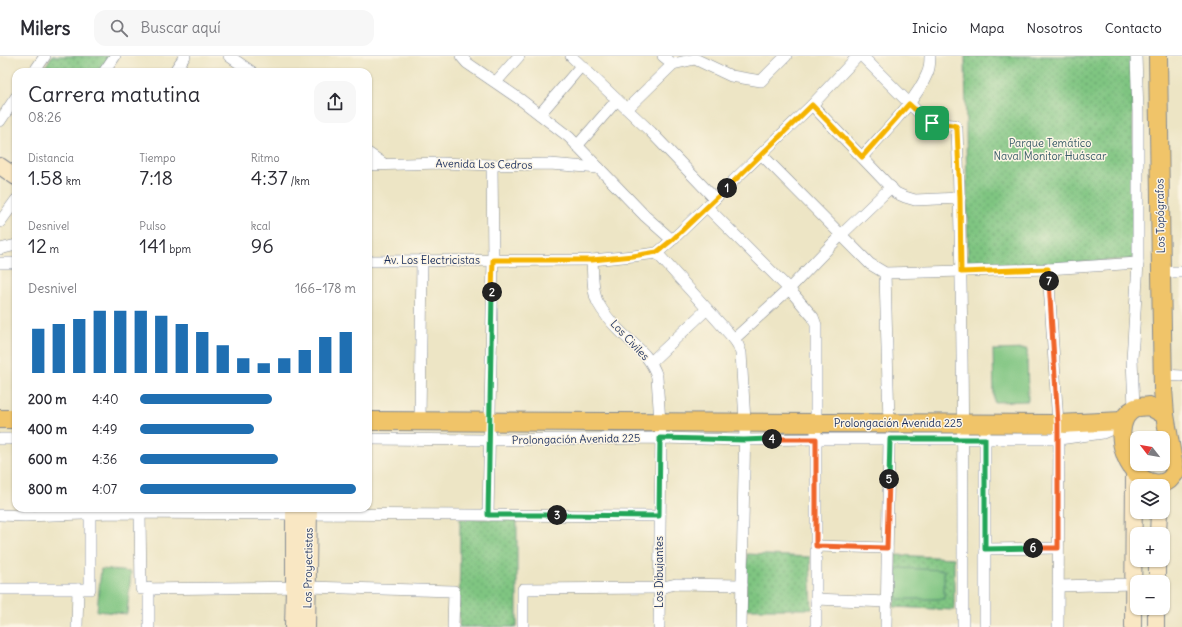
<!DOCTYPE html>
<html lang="es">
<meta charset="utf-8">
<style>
:root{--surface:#fff;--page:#f7f7f7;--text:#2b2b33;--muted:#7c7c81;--line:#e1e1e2;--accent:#1f6fb2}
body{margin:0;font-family:Delius,sans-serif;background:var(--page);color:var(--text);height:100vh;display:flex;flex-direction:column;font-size:15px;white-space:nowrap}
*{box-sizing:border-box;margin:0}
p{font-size:13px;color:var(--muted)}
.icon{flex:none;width:22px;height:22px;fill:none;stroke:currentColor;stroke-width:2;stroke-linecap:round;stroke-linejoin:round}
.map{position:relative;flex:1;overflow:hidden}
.drawer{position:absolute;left:12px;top:12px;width:360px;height:444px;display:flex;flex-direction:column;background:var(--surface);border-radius:12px;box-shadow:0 1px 3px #0004}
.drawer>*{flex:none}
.needle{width:26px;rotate:301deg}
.fabs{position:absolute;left:1130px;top:375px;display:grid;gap:8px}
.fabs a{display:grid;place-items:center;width:40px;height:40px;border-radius:8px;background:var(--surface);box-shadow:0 1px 3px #0004;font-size:20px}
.pin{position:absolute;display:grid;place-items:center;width:34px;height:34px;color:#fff;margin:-17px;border-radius:8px;box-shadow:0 2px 6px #0006}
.km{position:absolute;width:20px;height:20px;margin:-10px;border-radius:50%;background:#222;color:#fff;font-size:11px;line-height:20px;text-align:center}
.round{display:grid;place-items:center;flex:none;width:42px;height:42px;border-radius:12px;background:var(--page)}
.headline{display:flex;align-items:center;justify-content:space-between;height:68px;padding:0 16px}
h1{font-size:22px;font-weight:600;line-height:30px}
.metrics{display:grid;grid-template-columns:repeat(3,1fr);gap:6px;height:68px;padding:4px 16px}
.metrics div{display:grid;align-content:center}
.metrics b{font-size:20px;font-weight:600}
.metrics small{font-size:11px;font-weight:400}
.metrics p{font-size:11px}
.chart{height:112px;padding:8px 16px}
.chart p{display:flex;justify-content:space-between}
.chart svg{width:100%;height:72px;margin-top:4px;stroke:var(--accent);stroke-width:6}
ul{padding:0 16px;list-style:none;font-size:13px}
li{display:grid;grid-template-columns:64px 48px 1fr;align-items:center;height:30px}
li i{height:10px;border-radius:5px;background:var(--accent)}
header{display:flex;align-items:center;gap:24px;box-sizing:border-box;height:56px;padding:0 20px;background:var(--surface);border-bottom:1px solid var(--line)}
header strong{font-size:19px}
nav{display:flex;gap:22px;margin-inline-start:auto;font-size:14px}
.search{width:280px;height:36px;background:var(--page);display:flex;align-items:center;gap:10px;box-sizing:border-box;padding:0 14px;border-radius:12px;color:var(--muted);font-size:15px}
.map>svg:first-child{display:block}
.grass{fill:url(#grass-dots);stroke:#4d7a70}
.pitch{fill:#7fc581;stroke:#4d7a70}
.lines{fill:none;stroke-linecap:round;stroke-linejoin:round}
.street-casing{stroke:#848a92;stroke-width:12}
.secondary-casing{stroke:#848a92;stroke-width:18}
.primary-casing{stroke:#848a92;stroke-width:20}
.street{stroke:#fff;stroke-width:11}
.secondary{stroke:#f9e7c3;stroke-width:16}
.primary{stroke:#f0c469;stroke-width:18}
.split-1-casing{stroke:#fff;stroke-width:8}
.split-2-casing{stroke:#fff;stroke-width:8}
.split-3-casing{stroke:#fff;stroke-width:8}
.split-4-casing{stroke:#fff;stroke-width:8}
.split-5-casing{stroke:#fff;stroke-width:8}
.split-6-casing{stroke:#fff;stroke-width:8}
.split-7-casing{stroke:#fff;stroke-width:8}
.split-8-casing{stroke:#fff;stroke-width:8}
.split-1{stroke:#f5b400;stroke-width:5}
.split-2{stroke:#f5b400;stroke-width:5}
.split-3{stroke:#22a559;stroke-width:5}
.split-4{stroke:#22a559;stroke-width:5}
.split-5{stroke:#f0652b;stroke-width:5}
.split-6{stroke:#22a559;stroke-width:5}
.split-7{stroke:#f0652b;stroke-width:5}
.split-8{stroke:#f5b400;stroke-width:5}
.labels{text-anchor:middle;stroke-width:3;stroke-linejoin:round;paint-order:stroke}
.park-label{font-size:11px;fill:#395c68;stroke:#fcf5e5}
.street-label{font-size:11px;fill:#1b2f5e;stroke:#fcf5e5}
</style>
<header>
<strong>Milers</strong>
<div class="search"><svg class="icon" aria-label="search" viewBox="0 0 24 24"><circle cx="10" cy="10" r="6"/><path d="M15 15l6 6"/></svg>Buscar aquí</div>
<nav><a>Inicio</a><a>Mapa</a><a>Nosotros</a><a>Contacto</a></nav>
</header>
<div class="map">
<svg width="1182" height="571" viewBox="0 0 1182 571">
<defs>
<pattern id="grass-dots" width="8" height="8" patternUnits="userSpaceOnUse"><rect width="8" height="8" fill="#7fc581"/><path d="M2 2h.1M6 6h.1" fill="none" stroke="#67a06d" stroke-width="1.8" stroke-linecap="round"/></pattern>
</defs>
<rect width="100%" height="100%" fill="#fcf5e5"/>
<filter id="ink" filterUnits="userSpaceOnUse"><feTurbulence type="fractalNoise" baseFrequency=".025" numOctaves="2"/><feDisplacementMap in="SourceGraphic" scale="8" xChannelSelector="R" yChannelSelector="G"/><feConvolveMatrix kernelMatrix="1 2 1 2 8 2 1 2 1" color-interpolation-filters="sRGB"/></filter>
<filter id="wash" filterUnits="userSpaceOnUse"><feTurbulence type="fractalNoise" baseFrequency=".012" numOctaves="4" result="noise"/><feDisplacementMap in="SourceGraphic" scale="16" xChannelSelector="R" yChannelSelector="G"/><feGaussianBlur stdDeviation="0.9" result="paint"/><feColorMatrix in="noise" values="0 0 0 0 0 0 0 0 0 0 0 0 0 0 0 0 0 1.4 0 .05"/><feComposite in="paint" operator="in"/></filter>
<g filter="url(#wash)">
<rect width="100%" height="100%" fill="#ede5c5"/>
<g class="grass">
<path d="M 52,0 L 110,0 L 99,16 L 42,16 Z"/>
<path d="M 965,0 L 1133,0 L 1133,203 L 968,213 Z"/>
<path d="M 460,463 L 517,463 L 517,571 L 459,571 Z"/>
<path d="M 747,498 L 810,501 L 812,553 L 746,553 Z"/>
<path d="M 896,499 L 954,502 L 954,554 L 894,551 Z"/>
</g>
<g class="pitch">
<path d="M 1027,293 L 1028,345 L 994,346 L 993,294 Z"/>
<path d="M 897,512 L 944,514 L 944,543 L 897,543 Z"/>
<path d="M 101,513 L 131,516 L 127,558 L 97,555 Z"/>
</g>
</g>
<g filter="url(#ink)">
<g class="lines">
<g class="street-casing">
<g id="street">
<path d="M 229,0 L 252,16"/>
<path d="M 461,0 L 467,7 L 521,44 L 569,81 L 645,160 L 672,184"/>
<path d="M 571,0 L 651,76 L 715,143"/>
<path d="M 663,0 L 673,8"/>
<path d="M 862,0 L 923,61 L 932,67 L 953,69 L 956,70 L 957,73 C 963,239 963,405 963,571"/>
<path d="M 34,16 L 45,0"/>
<path d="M 104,16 L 115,0"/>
<path d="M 174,16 L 185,0"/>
<path d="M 496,26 L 519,0"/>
<path d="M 812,49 L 896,137 L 905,141 L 915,144 L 960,142"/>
<path d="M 627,53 L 673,8 L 695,3 L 731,20 L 761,25 L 786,0"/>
<path d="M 540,58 L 581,10"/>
<path d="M 0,65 L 16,41"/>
<path d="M 577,90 L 617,44"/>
<path d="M 368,97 L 384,108"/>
<path d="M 761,98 L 870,208 L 885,217 L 1048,213 L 1138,207"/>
<path d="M 862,101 C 883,77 915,47 927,18 C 930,12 930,6 930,0"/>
<path d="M 368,109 L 441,107 L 492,109 L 550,108 L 599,112"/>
<path d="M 707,151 L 789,233 L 813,261 L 816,269 L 816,571"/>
<path d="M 0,166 L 16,144"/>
<path d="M 0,193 L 16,189"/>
<path d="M 657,197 L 734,283 L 738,289 L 741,297 L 745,366 L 741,571"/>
<path d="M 592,204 C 593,217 592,236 598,247 C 602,254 611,266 617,272 C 632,288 651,299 657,321 L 661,382 L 659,571"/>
<path d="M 368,205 L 592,204 L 633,200 L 657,197 L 672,184 L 812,49 L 858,0"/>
<path d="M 0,207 L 16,207"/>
<path d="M 1048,213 L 1059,383 L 1058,571"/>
<path d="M 1161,216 L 1182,216"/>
<path d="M 885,217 L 889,367"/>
<path d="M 734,283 L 789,233 L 841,179 L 891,131"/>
<path d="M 651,306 L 707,253"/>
<path d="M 1164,319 L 1182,320"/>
<path d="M 1134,352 L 1132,303 L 1138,207 L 1138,56 L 1136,0"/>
<path d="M 420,365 L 422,204"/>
<path d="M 985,376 L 985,571"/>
<path d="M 0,383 L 16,383"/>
<path d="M 368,383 L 489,384 L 661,382 L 744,384 L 816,383 L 1059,383 L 1103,377 L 1110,374 L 1115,366"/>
<path d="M 140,458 L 141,533 L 308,531 L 454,535 L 453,571"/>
<path d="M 0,459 L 25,460 L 113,457 L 659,460"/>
<path d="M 488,459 L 493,204 L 492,109"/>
<path d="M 816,490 L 887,492"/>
<path d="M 985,493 L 1058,492"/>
<path d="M 1058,530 L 1133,528"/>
<path d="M 149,532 L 149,571"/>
<path d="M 0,533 L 90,533 L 90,458"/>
<path d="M 816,543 L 887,546"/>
<path d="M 77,571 L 78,533"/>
<path d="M 523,571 L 523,533 L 659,532 L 676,528 L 742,529"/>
<path d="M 886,571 L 889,383"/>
</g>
</g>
<g class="secondary-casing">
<g id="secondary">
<path d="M 0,110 L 16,121"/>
<path d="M 1158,478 L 1159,456"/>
<path d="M 1157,526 L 1157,504"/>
<path d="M 293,571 L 294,532 L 294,452"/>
<path d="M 307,571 L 309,452"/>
<path d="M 1133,571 L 1134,416"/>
<path d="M 1156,571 L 1156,552"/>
</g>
</g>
<g class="primary-casing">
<g id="primary">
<path d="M 1158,0 L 1161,216 L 1163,333 L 1165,359"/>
<path d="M 1149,350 L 1165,359 L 1175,417 C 1173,419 1171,422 1169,424 C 1165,427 1159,428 1154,427 C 1126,424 1108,366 1134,353 C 1138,350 1144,351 1149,350 Z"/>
<path d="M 0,363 L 16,363"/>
<path d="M 368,365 L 1058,368 L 1123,365"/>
</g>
</g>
<use href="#street" class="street"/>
<use href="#secondary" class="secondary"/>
<use href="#primary" class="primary"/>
</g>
</g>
<g class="lines" filter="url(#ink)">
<g class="split-1-casing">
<path id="split-1" d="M 727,132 L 812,49 L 862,101 L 909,48 L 923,61 L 932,67"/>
</g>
<g class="split-2-casing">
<path id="split-2" d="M 492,236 L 493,204 L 592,204 L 633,200 L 657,196 L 672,184 L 727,132"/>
</g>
<g class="split-3-casing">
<path id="split-3" d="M 492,236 L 488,459 L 557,459"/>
</g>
<g class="split-4-casing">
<path id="split-4" d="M 557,459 L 659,460 L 660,382 L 744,384 L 772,383"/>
</g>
<g class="split-5-casing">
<path id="split-5" d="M 772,383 L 816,383 L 816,490 L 887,492 L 889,423"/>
</g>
<g class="split-6-casing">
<path id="split-6" d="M 889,423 L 890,383 L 985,383 L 985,493 L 1033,492"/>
</g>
<g class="split-7-casing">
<path id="split-7" d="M 1033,492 L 1058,492 L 1058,368 L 1049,225"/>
</g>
<g class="split-8-casing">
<path id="split-8" d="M 932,67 L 953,69 L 956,70 L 957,73 L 960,142 L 961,216 L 1048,213 L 1049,225"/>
</g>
<use href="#split-1" class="split-1"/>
<use href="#split-2" class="split-2"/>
<use href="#split-3" class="split-3"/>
<use href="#split-4" class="split-4"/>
<use href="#split-5" class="split-5"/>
<use href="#split-6" class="split-6"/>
<use href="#split-7" class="split-7"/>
<use href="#split-8" class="split-8"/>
</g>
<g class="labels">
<g class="park-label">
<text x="1050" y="91">Parque Temático<tspan x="1050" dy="13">Naval Monitor Huáscar</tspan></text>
</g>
<g class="street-label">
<text transform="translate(484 108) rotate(1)" y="4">Avenida Los Cedros</text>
<text transform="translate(1160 160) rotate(-91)" y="4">Los Topógrafos</text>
<text x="432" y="208">Av. Los Electricistas</text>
<text transform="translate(630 284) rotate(47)" y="4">Los Civiles</text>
<text x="898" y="371">Prolongación Avenida 225</text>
<text transform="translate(576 383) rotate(-1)" y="4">Prolongación Avenida 225</text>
<text transform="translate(308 512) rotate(-89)" y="4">Los Proyectistas</text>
<text transform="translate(659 516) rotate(-90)" y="4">Los Dibujantes</text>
</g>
</g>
</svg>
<div class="fabs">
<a><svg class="needle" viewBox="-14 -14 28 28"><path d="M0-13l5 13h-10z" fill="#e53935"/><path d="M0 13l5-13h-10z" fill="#7c7c81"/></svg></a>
<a><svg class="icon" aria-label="layers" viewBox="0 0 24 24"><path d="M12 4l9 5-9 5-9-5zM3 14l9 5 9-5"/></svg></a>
<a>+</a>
<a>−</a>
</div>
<div class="pin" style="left:932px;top:67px;background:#1e9e55"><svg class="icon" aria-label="arrive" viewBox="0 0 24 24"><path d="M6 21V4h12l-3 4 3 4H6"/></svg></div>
<b class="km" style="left:727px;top:132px">1</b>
<b class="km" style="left:492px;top:236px">2</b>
<b class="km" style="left:557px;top:459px">3</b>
<b class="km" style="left:772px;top:383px">4</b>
<b class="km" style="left:889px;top:423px">5</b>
<b class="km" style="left:1033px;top:492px">6</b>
<b class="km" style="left:1049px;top:225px">7</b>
<section class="drawer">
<div class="headline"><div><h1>Carrera matutina</h1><p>08:26</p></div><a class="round"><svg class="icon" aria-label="share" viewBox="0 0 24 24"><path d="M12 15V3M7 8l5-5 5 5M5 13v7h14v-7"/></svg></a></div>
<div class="metrics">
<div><p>Distancia</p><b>1.58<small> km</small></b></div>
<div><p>Tiempo</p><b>7:18</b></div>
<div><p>Ritmo</p><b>4:37<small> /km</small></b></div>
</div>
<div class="metrics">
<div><p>Desnivel</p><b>12<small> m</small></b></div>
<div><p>Pulso</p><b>141<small> bpm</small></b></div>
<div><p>kcal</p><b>96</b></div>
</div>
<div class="chart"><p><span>Desnivel</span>166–178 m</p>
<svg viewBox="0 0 160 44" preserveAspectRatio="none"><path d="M5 44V17M15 44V14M25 44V11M35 44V6M45 44V6M55 44V6M65 44V9M75 44V14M85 44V19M95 44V27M105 44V35M115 44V38M125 44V35M135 44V30M145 44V22M155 44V19"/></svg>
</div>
<ul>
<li><b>200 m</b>4:40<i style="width:61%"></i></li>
<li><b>400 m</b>4:49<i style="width:53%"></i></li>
<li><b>600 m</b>4:36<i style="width:64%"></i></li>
<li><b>800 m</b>4:07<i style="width:100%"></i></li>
</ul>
</section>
</div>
